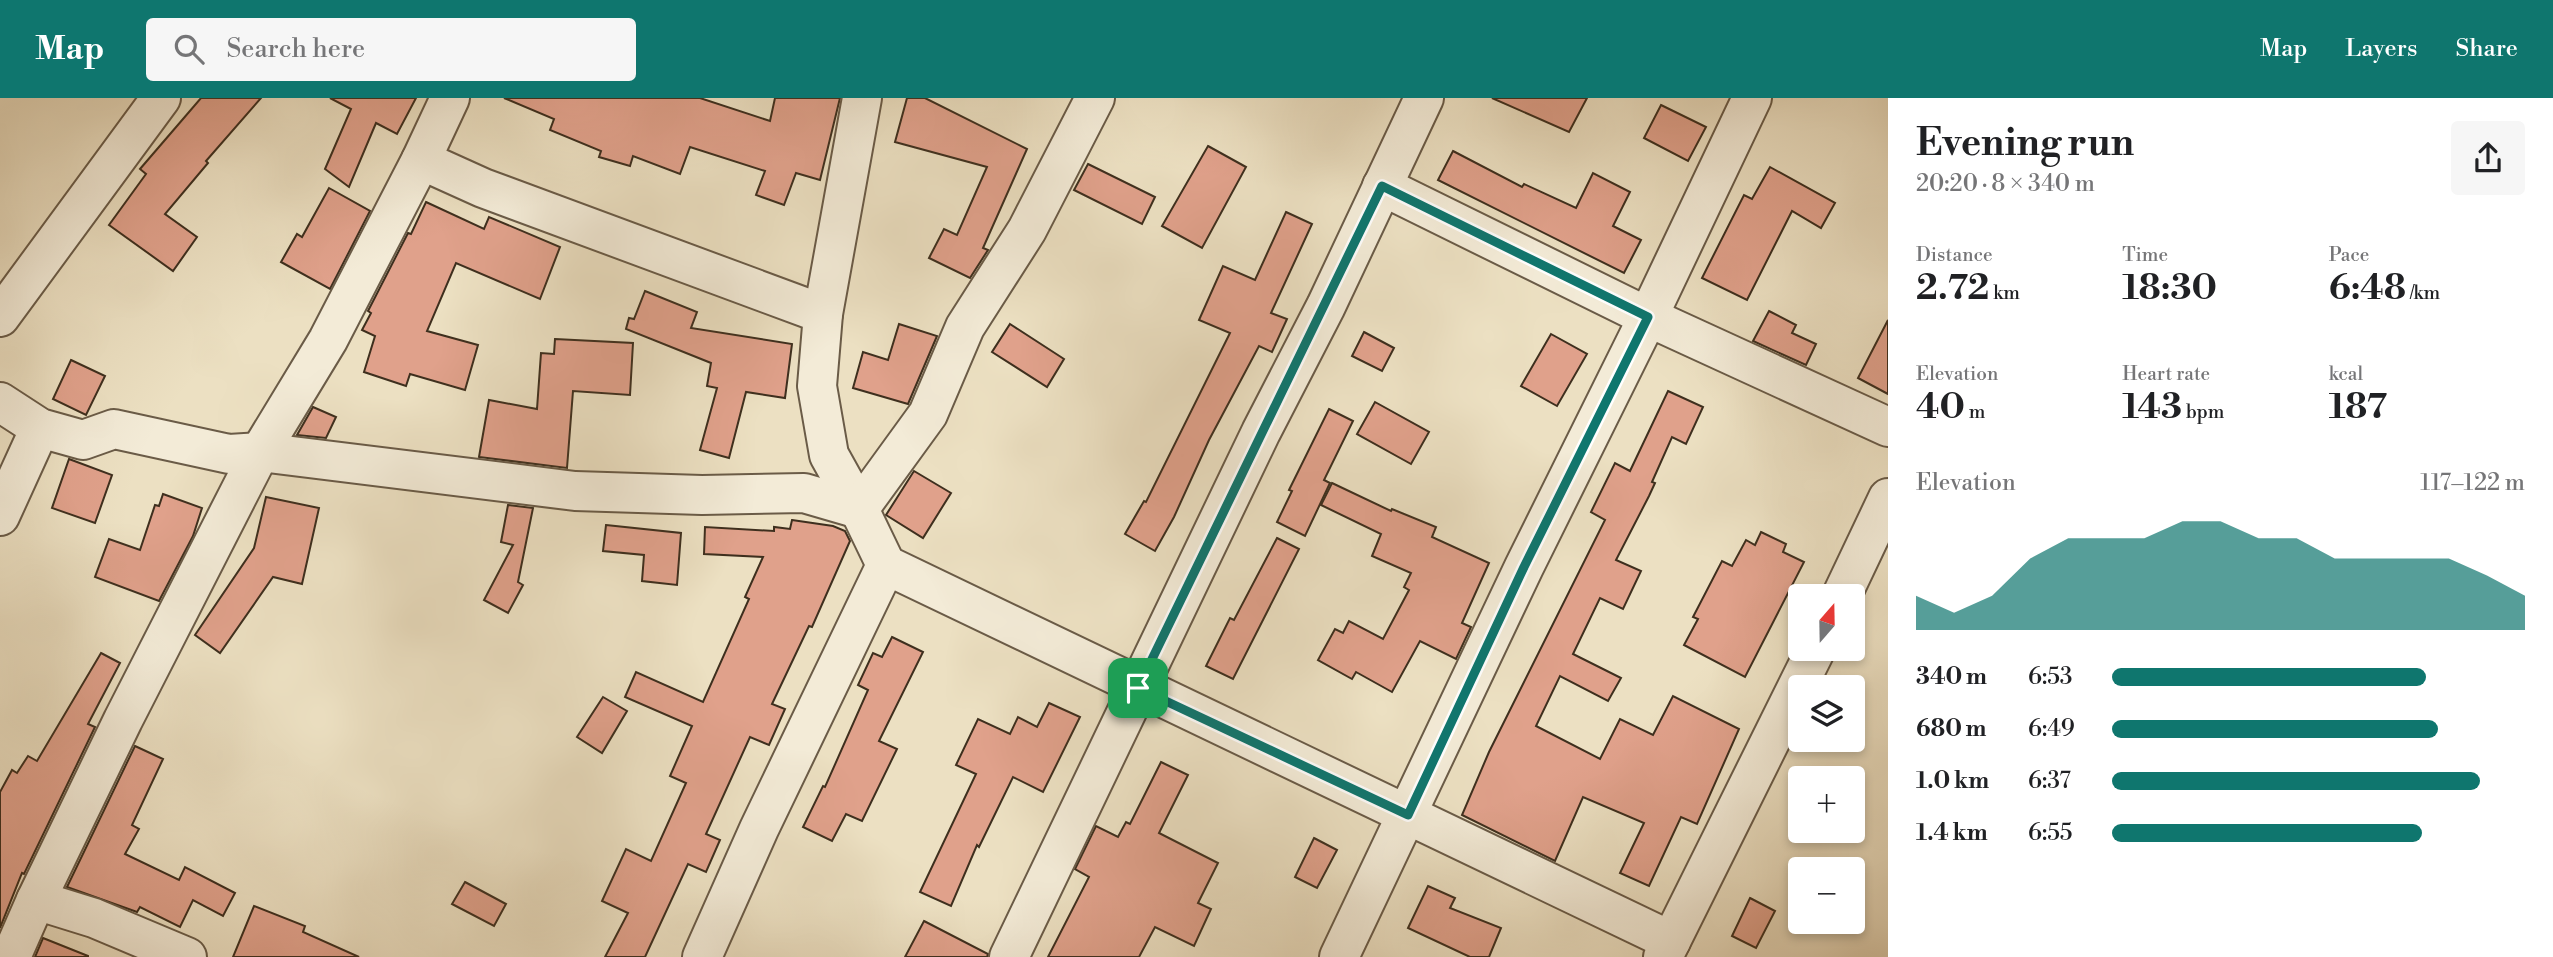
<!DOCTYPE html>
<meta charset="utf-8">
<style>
:root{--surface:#fff;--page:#f6f6f6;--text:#202124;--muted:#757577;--accent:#0f766e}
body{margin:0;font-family:"Libre Bodoni",serif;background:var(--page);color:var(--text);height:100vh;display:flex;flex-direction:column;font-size:26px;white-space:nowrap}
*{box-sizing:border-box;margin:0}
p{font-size:23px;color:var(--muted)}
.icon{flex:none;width:38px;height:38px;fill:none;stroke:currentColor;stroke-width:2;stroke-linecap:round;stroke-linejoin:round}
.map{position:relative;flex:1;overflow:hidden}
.sheet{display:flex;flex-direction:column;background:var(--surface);width:665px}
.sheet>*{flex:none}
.needle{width:46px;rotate:20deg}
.fabs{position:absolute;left:1788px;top:486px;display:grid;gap:14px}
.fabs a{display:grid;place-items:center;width:77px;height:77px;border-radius:7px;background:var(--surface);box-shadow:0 4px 10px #0003;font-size:35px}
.pin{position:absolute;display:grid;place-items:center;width:60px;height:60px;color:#fff;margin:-30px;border-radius:14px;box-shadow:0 4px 10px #0006}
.round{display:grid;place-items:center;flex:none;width:74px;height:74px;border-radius:7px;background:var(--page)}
.overview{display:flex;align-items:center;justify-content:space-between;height:119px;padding:0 28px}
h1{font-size:38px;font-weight:800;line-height:52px}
.figures{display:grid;grid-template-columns:repeat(3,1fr);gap:10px;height:119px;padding:7px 28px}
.figures div{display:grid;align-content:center}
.figures b{font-size:35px;font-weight:800}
.figures small{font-size:19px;font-weight:400}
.figures p{font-size:19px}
.chart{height:196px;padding:14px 28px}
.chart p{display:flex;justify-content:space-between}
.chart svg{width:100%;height:126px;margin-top:7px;fill:var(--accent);opacity:.7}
ul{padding:0 28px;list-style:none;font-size:23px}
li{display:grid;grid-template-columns:112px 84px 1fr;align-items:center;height:52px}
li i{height:18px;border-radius:9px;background:var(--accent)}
header{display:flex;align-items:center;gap:42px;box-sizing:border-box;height:98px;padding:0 35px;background:var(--accent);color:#fff}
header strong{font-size:33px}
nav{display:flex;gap:38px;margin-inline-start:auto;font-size:24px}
.search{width:490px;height:63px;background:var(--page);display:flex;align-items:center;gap:18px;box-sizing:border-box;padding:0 24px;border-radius:7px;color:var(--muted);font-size:26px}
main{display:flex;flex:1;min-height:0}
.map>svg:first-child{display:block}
.building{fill:#e0a18b;stroke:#3e2f1e;stroke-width:2}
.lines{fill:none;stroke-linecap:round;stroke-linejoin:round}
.minor-casing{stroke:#6a5b47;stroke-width:42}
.minor{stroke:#f3ebd7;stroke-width:38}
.route-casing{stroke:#fff;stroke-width:14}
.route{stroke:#0f766e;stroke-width:9}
</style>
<header>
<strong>Map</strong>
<div class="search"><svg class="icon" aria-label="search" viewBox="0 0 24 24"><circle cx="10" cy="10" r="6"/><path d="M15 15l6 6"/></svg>Search here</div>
<nav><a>Map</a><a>Layers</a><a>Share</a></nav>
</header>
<main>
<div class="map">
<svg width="1888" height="859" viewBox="0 0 1888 859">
<rect width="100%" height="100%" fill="#ece0c2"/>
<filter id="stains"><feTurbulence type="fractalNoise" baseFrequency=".00286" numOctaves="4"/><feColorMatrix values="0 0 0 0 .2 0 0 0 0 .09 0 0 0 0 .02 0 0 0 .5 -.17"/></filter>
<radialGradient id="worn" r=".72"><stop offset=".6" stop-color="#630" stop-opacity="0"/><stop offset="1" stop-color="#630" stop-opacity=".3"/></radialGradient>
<g class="building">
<path d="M 201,0 L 261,0 L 206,63 L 208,65 L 165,116 L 197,139 L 173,173 L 109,127 L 146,76 L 140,71 Z"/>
<path d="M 330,0 L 416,0 L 397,36 L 376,25 L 349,89 L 325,71 L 351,11 Z"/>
<path d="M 504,0 L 700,0 L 770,23 L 775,0 L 840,0 L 820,82 L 796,75 L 784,107 L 756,97 L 765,73 L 690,49 L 680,76 L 633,58 L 630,68 L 599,59 L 601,53 L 550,32 L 554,21 Z"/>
<path d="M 907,0 L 925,0 L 1027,51 L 983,150 L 988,152 L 970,180 L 929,160 L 944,131 L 957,137 L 987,69 L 895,44 Z"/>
<path d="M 1492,0 L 1587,0 L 1569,34 Z"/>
<path d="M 1661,7 L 1706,29 L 1688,63 L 1644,40 Z"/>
<path d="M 1208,48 L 1246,69 L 1202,150 L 1162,128 Z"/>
<path d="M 1453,53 L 1522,89 L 1524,86 L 1576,110 L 1593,75 L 1630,94 L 1613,128 L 1641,142 L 1624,175 L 1438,82 Z"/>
<path d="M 1088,66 L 1155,99 L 1142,126 L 1074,92 Z"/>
<path d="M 1770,69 L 1835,105 L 1821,130 L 1792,113 L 1747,202 L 1702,180 L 1744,97 L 1752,101 Z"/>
<path d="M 329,90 L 370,113 L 330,191 L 281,164 L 297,136 L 302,139 Z"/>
<path d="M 426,104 L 484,131 L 489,119 L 560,149 L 540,201 L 456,165 L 427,233 L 478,247 L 465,292 L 410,276 L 406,288 L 364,274 L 375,238 L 362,232 L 371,215 L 368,213 L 408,135 L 411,136 Z"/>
<path d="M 1286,114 L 1312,126 L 1271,215 L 1287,221 L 1272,254 L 1259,248 L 1209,342 L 1174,419 L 1155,453 L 1125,436 L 1144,403 L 1146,404 L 1230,235 L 1199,222 L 1223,168 L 1255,182 Z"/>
<path d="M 645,193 L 697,214 L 691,230 L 792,246 L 785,300 L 746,294 L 729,360 L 700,352 L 717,290 L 707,288 L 711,265 L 626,231 L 629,220 L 634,221 Z"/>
<path d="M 1769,213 L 1796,227 L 1792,235 L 1816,246 L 1806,267 L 1753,243 Z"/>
<path d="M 1888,222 L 1888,296 L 1858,280 Z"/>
<path d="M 899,226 L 937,238 L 908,306 L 853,290 L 863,254 L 888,262 Z"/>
<path d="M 1010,226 L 1064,261 L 1047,289 L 992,254 Z"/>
<path d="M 1364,234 L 1394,250 L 1382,273 L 1352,258 Z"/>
<path d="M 1551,236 L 1587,256 L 1557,308 L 1521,288 Z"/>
<path d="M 555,241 L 633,245 L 630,297 L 573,293 L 567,370 L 479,359 L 489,302 L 537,311 L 541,255 L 554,256 Z"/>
<path d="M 71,262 L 105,278 L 86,317 L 53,301 Z"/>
<path d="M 1668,293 L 1703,309 L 1686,346 L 1672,339 L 1652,384 L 1655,385 L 1649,398 L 1616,462 L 1641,473 L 1623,511 L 1600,500 L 1573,556 L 1621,580 L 1608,603 L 1560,578 L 1536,628 L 1600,661 L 1620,621 L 1653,637 L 1673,598 L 1739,631 L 1697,726 L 1681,719 L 1649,788 L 1620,775 L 1644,725 L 1583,699 L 1555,763 L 1462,717 L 1489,654 L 1605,422 L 1591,414 L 1615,365 L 1630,373 Z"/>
<path d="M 1375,304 L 1429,334 L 1411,366 L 1357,336 Z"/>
<path d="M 313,309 L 336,319 L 326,340 L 297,337 Z"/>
<path d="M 1329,311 L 1353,323 L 1324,382 L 1330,385 L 1305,438 L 1277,424 L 1292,393 L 1289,392 Z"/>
<path d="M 69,361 L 112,377 L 95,425 L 52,410 Z"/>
<path d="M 914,373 L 951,395 L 923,440 L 886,417 Z"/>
<path d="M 1332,385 L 1391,413 L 1392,411 L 1436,429 L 1432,439 L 1489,465 L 1462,525 L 1471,529 L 1456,561 L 1420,543 L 1392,594 L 1356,574 L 1352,581 L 1318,562 L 1335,531 L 1343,535 L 1349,523 L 1383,541 L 1409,492 L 1404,489 L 1411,475 L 1372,458 L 1381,436 L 1321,407 Z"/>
<path d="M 163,396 L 202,410 L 193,438 L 159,503 L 95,479 L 109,441 L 140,452 L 155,407 L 159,408 Z"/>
<path d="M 266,399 L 319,410 L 302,486 L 273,479 L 220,555 L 195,537 L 254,450 Z"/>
<path d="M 508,407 L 533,410 L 518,484 L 523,487 L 508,515 L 484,502 L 513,447 L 501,444 Z"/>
<path d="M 792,422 L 833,428 L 845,433 L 850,443 L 812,529 L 809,528 L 772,606 L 785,611 L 769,647 L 750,639 L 706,736 L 720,742 L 706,774 L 688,766 L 645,859 L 605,859 L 628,815 L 602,803 L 626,751 L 651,763 L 686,685 L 670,678 L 692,628 L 625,599 L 636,574 L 703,604 L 749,501 L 745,499 L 763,459 L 704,456 L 705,429 L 774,433 L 774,429 L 790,431 Z"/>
<path d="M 606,427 L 681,435 L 677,487 L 642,483 L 644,457 L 603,453 Z"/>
<path d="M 1761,434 L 1786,446 L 1783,454 L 1804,464 L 1745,579 L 1684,547 L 1698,521 L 1693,519 L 1722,463 L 1732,468 L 1746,442 L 1755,447 Z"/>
<path d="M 1277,440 L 1299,451 L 1233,581 L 1206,568 L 1230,520 L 1234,522 Z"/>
<path d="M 892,539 L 923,554 L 879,643 L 897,651 L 862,723 L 846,716 L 832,743 L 803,729 L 823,688 L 825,689 L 868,592 L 858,587 L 873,555 L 882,559 Z"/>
<path d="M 101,555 L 120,565 L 88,626 L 95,629 L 24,776 L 22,775 L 0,830 L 0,694 L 12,672 L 17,675 L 28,658 L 37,663 Z"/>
<path d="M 603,599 L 627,613 L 602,655 L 577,639 Z"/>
<path d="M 1049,605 L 1080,619 L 1043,694 L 1013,679 L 979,749 L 977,747 L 951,808 L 920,794 L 976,676 L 956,667 L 978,621 L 1010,636 L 1018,619 L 1037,629 Z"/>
<path d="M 135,648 L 163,661 L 132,727 L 139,731 L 125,756 L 179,782 L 185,769 L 235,795 L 223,818 L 193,802 L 180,829 L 140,809 L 137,814 L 67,789 Z"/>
<path d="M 1161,664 L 1188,677 L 1159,735 L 1218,765 L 1198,805 L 1211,811 L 1194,848 L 1155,829 L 1139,859 L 1048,859 L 1089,779 L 1075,771 L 1096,728 L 1118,739 L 1126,724 L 1130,726 Z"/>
<path d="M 1314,740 L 1337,752 L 1317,790 L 1295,779 Z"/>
<path d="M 465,784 L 506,806 L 494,828 L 452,806 Z"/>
<path d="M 1428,788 L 1455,800 L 1450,810 L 1501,830 L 1489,859 L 1470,859 L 1408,830 Z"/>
<path d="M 1750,800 L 1775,813 L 1756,850 L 1732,838 Z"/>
<path d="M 254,808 L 305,828 L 303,834 L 359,859 L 233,859 Z"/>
<path d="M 924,823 L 988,856 L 987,859 L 905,859 Z"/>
<path d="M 43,840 L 88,858 L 88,859 L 35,859 Z"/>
</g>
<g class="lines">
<g class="minor-casing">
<g id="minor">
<path d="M 862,0 L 823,216 L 817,288 L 829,357 L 859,411 L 886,467 L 1671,843"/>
<path d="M 421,62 L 483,90 L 823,216"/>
<path d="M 1382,88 L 1648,219 L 1888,329"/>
<path d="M 0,219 L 161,0"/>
<path d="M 0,304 L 40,330 L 83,342 L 114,331 L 229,356 L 260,354 L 575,393 L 702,397 L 804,395 L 859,411 L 928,316 L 965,229 L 1027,132 L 1095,0"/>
<path d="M 0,418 L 40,330"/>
<path d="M 1841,499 L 1888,400"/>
<path d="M 36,802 L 94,820 L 187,859"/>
<path d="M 11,859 L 36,802 L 123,622 L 260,354 L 328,242 L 421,62 L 450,0"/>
<path d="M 702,859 L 759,731 L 886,467"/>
<path d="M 1009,859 L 1261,334 L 1326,208 L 1424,0"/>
<path d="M 1339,859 L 1524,469 L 1648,219 L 1752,0"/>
<path d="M 1663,859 L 1816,551"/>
</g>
</g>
<use href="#minor" class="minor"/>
</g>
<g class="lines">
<g class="route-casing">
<path id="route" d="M 1382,88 L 1648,219 L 1524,469 L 1408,717 L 1138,590 Z"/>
</g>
<use href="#route" class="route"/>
</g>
<rect width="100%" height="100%" filter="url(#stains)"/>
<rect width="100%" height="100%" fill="url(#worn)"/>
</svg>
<div class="fabs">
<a><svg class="needle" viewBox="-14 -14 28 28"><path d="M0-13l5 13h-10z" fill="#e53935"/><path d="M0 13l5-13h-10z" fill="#757577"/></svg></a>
<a><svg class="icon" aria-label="layers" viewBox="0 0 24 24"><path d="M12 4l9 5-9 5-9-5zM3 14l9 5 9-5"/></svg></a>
<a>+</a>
<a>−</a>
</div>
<div class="pin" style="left:1138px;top:590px;background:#1e9e55"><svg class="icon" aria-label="arrive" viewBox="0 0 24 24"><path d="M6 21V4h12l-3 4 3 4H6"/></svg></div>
</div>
<section class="sheet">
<div class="overview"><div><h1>Evening run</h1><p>20:20 · 8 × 340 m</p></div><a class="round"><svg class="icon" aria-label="share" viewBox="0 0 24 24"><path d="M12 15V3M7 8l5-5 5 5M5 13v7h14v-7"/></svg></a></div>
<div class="figures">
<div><p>Distance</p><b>2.72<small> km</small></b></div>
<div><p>Time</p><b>18:30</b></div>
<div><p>Pace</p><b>6:48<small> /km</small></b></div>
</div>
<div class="figures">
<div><p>Elevation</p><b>40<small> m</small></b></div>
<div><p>Heart rate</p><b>143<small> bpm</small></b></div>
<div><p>kcal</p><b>187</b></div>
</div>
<div class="chart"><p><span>Elevation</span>117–122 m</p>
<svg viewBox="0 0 160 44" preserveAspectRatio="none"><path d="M0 44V32L10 38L20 32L30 19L40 12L50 12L60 12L70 6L80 6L90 12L100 12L110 19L120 19L130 19L140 19L150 25L160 32V44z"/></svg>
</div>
<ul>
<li><b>340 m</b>6:53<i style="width:76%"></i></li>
<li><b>680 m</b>6:49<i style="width:79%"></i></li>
<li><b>1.0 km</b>6:37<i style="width:89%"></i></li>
<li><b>1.4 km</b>6:55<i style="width:75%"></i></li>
</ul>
</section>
</main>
